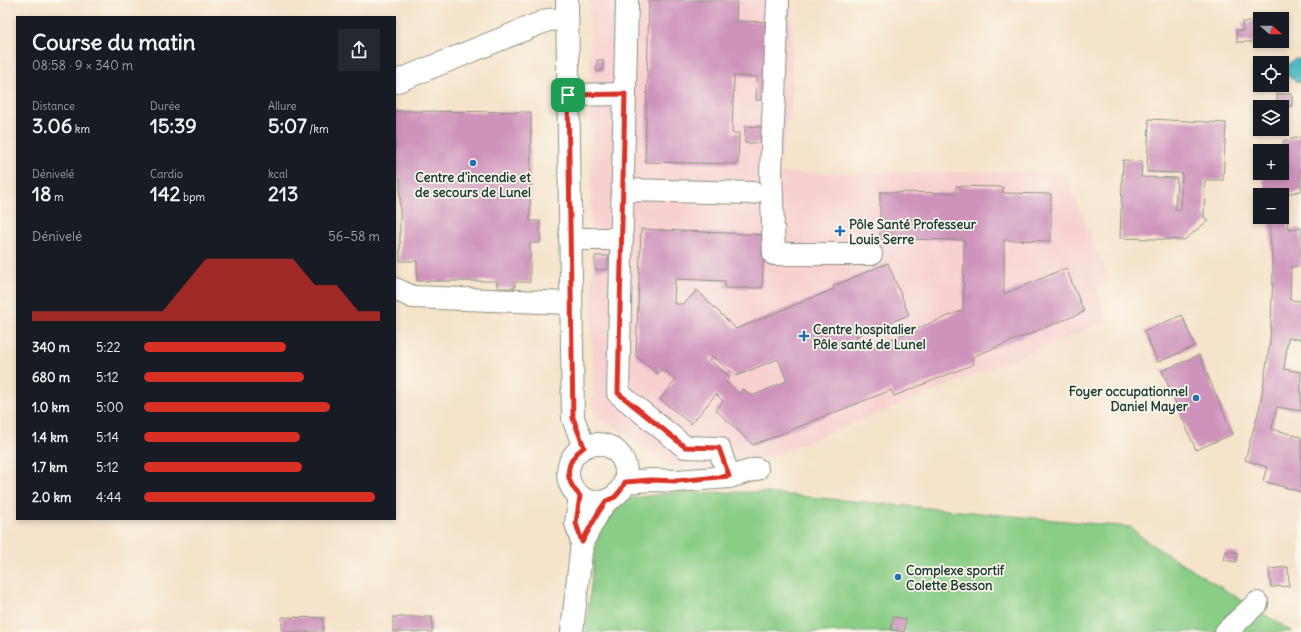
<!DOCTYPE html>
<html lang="fr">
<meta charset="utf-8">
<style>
:root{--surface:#171b24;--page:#242831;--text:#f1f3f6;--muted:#9ea1a6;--accent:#d93025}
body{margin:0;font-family:Delius,sans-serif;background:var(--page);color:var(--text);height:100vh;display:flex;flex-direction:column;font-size:15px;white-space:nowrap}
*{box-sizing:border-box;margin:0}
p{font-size:13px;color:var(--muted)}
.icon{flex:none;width:22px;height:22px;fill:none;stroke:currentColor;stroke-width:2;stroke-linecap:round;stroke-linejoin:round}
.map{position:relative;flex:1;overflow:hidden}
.side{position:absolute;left:16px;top:16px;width:380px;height:504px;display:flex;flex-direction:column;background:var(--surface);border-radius:0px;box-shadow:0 2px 6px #0003}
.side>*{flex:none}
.needle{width:26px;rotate:111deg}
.controls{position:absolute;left:1253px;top:12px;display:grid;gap:8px}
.controls a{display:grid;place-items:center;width:36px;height:36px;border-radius:0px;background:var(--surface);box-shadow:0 2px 6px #0003;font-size:20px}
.pin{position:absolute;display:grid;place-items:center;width:34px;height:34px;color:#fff;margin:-17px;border-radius:8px;box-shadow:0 2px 6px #0006}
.round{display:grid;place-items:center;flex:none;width:42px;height:42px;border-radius:0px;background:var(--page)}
.head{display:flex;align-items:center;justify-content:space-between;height:68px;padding:0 16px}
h1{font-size:22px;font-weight:800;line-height:30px}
.stats{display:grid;grid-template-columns:repeat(3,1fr);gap:6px;height:68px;padding:4px 16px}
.stats div{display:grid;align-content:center}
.stats b{font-size:20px;font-weight:800}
.stats small{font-size:11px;font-weight:400}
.stats p{font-size:11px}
.chart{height:112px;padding:8px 16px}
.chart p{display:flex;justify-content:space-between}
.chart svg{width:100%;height:72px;margin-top:4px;fill:var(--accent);opacity:.7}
ul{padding:0 16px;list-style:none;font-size:13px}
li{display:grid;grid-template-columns:64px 48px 1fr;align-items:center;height:30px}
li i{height:10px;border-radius:5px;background:var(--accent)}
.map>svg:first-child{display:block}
.built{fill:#f7d0cf}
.garden{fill:#8acd86;stroke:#54855d}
.water{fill:url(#water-waves);stroke:#367c7c}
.building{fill:#ce93bb;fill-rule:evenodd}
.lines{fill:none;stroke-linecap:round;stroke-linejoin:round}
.minor-casing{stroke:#8a907f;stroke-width:24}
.minor{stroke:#fff;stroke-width:22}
.route-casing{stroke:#fff;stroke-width:8}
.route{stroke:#d93025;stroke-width:5}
.poi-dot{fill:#1f6fb2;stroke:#fbf7ec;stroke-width:1.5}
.labels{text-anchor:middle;stroke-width:3.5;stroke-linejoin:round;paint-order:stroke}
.poi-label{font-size:13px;font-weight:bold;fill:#1f3d34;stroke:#fbf7ec;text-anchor:start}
</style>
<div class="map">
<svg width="1301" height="632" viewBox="0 0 1301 632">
<defs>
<pattern id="water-waves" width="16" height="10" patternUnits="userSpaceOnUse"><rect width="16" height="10" fill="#4dbbc5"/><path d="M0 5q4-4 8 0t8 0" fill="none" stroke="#3f99a1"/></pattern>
</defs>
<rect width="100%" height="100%" fill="#fbf7ec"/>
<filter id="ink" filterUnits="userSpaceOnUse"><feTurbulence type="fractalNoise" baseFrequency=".025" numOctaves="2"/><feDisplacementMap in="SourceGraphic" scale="8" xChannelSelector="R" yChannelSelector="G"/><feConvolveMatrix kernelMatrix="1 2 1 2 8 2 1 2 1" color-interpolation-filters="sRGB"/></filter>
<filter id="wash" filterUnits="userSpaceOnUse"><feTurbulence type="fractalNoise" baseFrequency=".012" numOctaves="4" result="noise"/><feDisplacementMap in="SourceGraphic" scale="16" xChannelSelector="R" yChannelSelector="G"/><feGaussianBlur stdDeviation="0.9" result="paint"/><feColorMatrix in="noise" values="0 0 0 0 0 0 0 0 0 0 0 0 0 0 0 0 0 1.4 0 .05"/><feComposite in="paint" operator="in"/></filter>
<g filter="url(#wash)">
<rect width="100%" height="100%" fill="#f5e3ca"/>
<path class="built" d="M 590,0 L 792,0 L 791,106 L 778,173 L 1062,172 L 1068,181 L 1110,282 L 1097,291 L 1108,321 L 774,455 L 710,474 L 674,468 L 593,413 Z"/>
<path class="garden" d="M 757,492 L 1130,527 L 1149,543 L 1293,632 L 586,632 L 595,547 L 606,520 L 628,499 L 669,493 Z"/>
<path class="water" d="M 1294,59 L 1301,59 L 1301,82 L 1297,82 L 1288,76 C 1287,69 1288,64 1294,59 Z"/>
<g id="blocks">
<g class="building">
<path d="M 649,0 L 737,0 L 736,21 L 771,22 L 766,100 L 756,100 L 757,77 L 734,76 L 732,133 L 739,133 L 738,164 L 645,162 Z"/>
<path d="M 1242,22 L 1255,22 L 1255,42 L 1237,42 L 1236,30 L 1243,31 Z"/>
<path d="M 597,60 L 603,60 L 603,71 L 596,71 Z"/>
<path d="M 1277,94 L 1292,94 L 1292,106 L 1277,105 Z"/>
<path d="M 395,111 L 531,112 L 530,221 L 540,221 L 540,243 L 530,243 L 530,282 L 515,282 L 515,288 L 497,288 L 497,281 L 417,281 L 417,261 L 400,261 L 400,178 L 395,178 Z"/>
<path d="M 1149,119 L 1226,123 L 1223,180 L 1205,180 L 1204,217 L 1209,220 L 1184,240 L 1120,238 L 1123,160 L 1142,161 L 1141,177 L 1177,178 L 1175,209 L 1181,210 L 1182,173 L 1147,172 Z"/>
<path d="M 745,126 L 762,127 L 761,143 L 745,143 Z"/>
<path d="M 1301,137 L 1301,191 L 1285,194 L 1288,229 L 1301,228 L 1301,266 L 1291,267 L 1290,300 L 1301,301 L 1301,339 L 1288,338 L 1284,369 L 1301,372 L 1301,411 L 1277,407 L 1272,429 L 1301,437 L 1301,492 L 1263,481 L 1267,467 L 1245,460 L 1260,406 L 1270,342 L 1273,274 L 1269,217 L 1282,217 L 1282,195 L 1266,195 L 1262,173 L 1282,173 L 1282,156 L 1286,155 L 1283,141 Z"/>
<path d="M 956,186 L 1003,187 L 1003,193 L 1051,194 L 1051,241 L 1004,240 L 1004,294 L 1066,268 L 1084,312 L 972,357 L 974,364 L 894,396 L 891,390 L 753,445 L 716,410 L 723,401 L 716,394 L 691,424 L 660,399 L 676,380 L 662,369 L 658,374 L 636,356 L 641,229 L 765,235 L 762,288 L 725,288 L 725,281 L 675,279 L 674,304 L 684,304 L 697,290 L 736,329 L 834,289 L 833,286 L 888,263 L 909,315 L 856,336 L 862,351 L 963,310 L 964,240 L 880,239 L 880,192 L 956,193 ZM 712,356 L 736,376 L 778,359 L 787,381 L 752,396 L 743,389 L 739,393 L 726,382 L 730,377 L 709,360 Z"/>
<path d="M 595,256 L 608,256 L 608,269 L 595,270 Z"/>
<path d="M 1182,315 L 1195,346 L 1158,362 L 1144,331 Z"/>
<path d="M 1199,355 L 1233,434 L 1196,450 L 1162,371 Z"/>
<path d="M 1226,551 L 1238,553 L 1236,562 L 1224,560 Z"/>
<path d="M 1288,567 L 1289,586 L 1271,587 L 1269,569 Z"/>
<path d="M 282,617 L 323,618 L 323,632 L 282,632 Z"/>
<rect x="393" y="617" width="39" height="15"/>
<path d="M 893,617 L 906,619 L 904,632 L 891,630 Z"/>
</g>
</g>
</g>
<g filter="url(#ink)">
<use href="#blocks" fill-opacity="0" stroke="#8a907f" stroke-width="1"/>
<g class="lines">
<g class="minor-casing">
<g id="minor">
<path d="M 567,0 L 573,418 L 584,447"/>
<path d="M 627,0 L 618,393 L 685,447 L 719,448 L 729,477"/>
<path d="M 778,0 L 771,172 L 774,254 L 871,254"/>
<path d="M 395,82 L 548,20 L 567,19"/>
<path d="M 568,95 L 625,94"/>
<path d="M 623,190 L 753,193"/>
<path d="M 570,239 L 622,239"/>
<path d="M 395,289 L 413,297 L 570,303"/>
<circle cx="597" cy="473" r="29"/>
<path d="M 625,482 L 651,480 L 677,481 L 729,477 L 757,469"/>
<path d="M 580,496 L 576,523 L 582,542"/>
<path d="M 572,632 L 582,542 L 598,513 L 606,501"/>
<path d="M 1226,632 L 1257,603"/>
</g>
</g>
<use href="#minor" class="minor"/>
</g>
</g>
<g class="lines" filter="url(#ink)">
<g class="route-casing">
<path id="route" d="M 625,94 L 618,393 L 685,447 L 719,448 L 729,476 L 677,481 L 651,480 L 625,482 L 621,490 L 615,497 L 606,501 L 598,513 L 582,542 L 576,523 L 580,496 C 563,479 565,461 584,447 L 573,418 L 568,95 Z"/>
</g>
<use href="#route" class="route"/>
</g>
<g class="poi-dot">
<circle cx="473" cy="163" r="4"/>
<path d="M838 225h4v4h4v4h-4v4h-4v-4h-4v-4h4z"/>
<path d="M802 330h4v4h4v4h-4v4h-4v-4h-4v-4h4z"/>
<circle cx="1196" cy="398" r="4"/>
<circle cx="898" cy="577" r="4"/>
</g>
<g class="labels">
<g class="poi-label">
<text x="473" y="182" text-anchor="middle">Centre d'incendie et<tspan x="473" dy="15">de secours de Lunel</tspan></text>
<text x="849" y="229">Pôle Santé Professeur<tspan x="849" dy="15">Louis Serre</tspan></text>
<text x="813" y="334">Centre hospitalier<tspan x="813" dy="15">Pôle santé de Lunel</tspan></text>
<text x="1188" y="396" text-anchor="end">Foyer occupationnel<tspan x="1188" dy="15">Daniel Mayer</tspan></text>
<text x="906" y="575">Complexe sportif<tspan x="906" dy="15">Colette Besson</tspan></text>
</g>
</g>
</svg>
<div class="controls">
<a><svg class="needle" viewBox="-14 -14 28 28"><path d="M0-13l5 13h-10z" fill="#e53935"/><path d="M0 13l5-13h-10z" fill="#9ea1a6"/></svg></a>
<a><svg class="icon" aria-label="locate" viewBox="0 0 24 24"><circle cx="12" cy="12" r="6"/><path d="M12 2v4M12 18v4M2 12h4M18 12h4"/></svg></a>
<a><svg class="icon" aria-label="layers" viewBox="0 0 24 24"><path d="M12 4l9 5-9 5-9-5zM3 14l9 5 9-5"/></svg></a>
<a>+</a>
<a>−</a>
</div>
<div class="pin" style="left:568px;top:95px;background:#1e9e55"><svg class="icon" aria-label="arrive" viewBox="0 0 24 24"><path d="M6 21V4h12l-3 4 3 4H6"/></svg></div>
<section class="side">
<div class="head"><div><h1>Course du matin</h1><p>08:58 · 9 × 340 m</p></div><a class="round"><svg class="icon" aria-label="share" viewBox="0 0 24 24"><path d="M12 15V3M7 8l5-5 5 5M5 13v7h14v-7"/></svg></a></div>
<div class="stats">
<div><p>Distance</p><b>3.06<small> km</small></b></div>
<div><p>Durée</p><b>15:39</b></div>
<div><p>Allure</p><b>5:07<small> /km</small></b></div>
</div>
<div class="stats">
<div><p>Dénivelé</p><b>18<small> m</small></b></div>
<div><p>Cardio</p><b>142<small> bpm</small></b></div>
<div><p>kcal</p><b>213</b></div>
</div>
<div class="chart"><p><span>Dénivelé</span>56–58 m</p>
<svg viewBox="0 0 160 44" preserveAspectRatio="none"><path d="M0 44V38L10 38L20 38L30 38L40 38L50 38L60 38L70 22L80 6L90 6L100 6L110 6L120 6L130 22L140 22L150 38L160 38V44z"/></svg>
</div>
<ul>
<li><b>340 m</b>5:22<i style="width:60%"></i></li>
<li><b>680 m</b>5:12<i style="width:68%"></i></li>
<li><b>1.0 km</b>5:00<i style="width:79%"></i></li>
<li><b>1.4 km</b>5:14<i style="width:66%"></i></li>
<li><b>1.7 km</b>5:12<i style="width:67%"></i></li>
<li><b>2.0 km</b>4:44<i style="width:98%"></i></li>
</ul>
</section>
</div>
